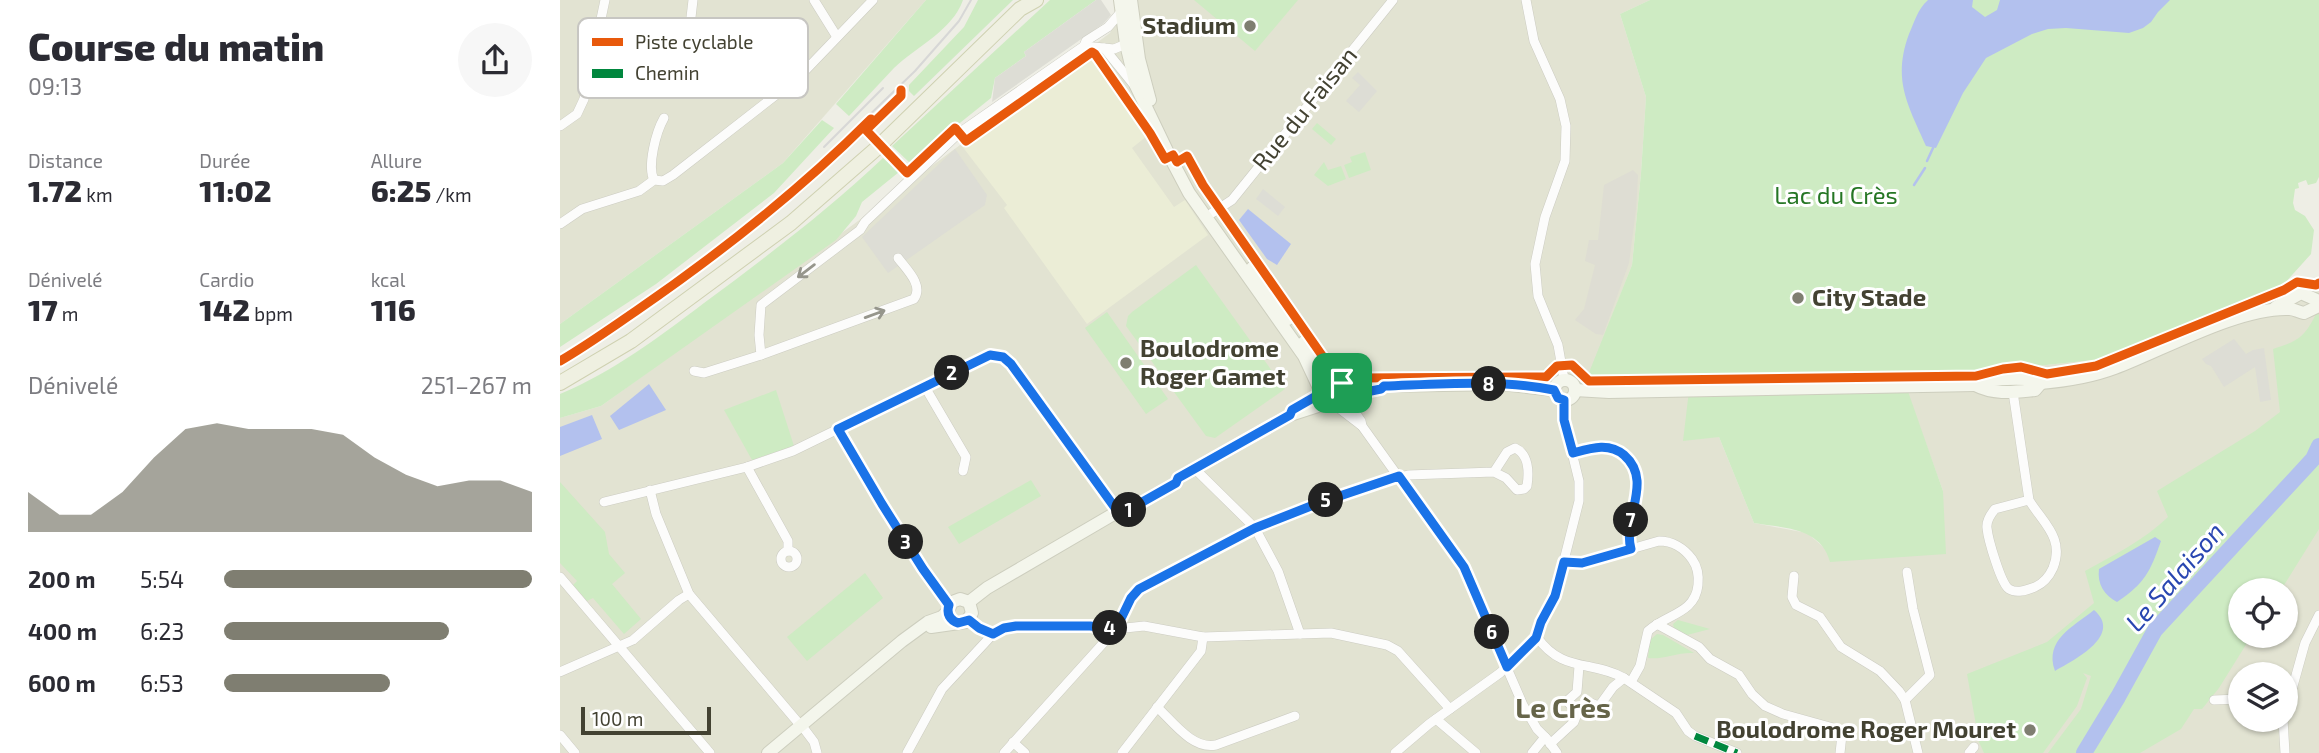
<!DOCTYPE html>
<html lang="fr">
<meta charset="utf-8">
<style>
:root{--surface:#fff;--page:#f7f7f7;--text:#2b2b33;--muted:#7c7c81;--accent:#7f7e71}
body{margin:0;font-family:"Exo 2",sans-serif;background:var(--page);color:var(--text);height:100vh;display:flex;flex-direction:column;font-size:26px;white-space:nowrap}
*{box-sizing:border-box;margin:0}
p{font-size:23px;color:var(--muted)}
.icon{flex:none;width:38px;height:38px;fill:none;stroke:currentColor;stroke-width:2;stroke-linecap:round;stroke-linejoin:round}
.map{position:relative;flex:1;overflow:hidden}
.sheet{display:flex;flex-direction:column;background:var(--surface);width:560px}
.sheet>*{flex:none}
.tools{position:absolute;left:1668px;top:578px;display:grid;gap:14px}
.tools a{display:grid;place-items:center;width:70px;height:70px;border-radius:50%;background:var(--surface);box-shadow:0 2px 5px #0004;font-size:35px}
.scale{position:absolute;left:21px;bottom:18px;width:130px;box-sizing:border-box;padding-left:7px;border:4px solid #434232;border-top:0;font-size:19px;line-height:24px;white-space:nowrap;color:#434232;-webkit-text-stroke:5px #fff;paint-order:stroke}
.pin{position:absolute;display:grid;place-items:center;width:60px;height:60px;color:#fff;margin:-30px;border-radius:14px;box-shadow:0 4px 10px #0006}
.km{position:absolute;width:35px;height:35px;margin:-18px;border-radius:50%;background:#222;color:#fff;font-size:19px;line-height:35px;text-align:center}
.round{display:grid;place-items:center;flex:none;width:74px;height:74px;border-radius:37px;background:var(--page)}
.overview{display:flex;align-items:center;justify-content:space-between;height:119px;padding:0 28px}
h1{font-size:38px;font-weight:800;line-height:52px}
.figures{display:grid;grid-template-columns:repeat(3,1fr);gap:10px;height:119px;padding:7px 28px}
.figures div{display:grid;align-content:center}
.figures b{font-size:30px;font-weight:800}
.figures small{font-size:19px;font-weight:400}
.figures p{font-size:19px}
.chart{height:196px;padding:14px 28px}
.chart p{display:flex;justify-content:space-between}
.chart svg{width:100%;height:126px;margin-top:7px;fill:var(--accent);opacity:.7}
ul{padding:0 28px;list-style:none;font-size:23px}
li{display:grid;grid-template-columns:112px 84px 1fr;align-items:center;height:52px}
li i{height:18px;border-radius:9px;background:var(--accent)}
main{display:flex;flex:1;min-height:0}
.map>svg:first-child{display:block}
.residential{fill:#e2e3d2;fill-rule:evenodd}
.industrial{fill:#deddd3}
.education{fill:#ebedd6}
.green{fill:#ceebc3}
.parking{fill:#ddddd5}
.water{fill:#b3c1ee}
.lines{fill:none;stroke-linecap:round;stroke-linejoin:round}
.stream{stroke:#b3c1ee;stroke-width:2.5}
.river{stroke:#b3c1ee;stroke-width:16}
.street-casing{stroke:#ccccc2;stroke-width:10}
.secondary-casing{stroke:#cdcebe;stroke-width:14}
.primary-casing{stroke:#cfd1b1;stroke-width:16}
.street{stroke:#fcfcfb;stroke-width:9}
.secondary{stroke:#f4f6ec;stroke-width:12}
.primary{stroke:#eff0e1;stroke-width:14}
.tram{stroke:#d7d7d6;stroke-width:2}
.quiet{stroke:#00873e;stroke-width:7;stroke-dasharray:14 7;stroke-linecap:butt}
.cycleway-casing{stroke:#fff;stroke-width:13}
.cycleway{stroke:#e8590c;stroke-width:9}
.oneway{stroke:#96968c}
.route-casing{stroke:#fff;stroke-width:14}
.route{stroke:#1a73e8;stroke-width:9}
.poi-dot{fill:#7f7e71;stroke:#fff;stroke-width:2.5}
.labels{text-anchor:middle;stroke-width:6;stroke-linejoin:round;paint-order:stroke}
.poi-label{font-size:24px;font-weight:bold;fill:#434232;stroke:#fff;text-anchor:end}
.street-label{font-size:24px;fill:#434232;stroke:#fff}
.park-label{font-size:24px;fill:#257624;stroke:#fff}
.water-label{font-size:26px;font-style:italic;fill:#2846b1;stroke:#fff}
.quarter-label{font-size:28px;font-weight:bold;fill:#666549;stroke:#fff}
.key{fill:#fff;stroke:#c7c6c2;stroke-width:2}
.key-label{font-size:19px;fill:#434232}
</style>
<main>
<section class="sheet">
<div class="overview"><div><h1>Course du matin</h1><p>09:13</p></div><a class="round"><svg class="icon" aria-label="share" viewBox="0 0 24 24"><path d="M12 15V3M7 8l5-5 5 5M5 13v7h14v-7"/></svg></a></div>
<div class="figures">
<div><p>Distance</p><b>1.72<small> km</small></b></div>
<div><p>Durée</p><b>11:02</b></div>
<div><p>Allure</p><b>6:25<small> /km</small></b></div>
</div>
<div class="figures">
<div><p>Dénivelé</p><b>17<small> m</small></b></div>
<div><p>Cardio</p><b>142<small> bpm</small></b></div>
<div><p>kcal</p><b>116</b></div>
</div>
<div class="chart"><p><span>Dénivelé</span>251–267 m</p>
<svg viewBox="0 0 160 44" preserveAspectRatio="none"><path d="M0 44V30L10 38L20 38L30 30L40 18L50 8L60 6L70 8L80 8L90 8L100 10L110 18L120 24L130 28L140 26L150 26L160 30V44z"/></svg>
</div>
<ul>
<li><b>200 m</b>5:54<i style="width:100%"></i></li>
<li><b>400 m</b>6:23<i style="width:73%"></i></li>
<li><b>600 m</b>6:53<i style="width:54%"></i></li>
</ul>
</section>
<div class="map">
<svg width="1759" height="753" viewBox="0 0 1759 753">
<rect width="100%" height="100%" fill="#eeeee5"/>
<g class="residential">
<path d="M 0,0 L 366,0 L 223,163 L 0,324 Z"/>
<path d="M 566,0 L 1090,0 L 1060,14 L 1086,97 L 1081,173 L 1072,265 L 1029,375 L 1131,382 L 1159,437 L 1194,523 L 1247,533 L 1267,550 L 1383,491 L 1343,380 L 1543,359 L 1724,284 L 1759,291 L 1759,753 L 0,753 L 0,418 L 41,406 L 294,224 L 550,33 ZM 1680,590 L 1726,590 L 1726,635 L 1680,635 ZM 1680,674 L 1726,674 L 1726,719 L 1680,719 Z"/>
</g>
<path class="industrial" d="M 1073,170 L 1078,175 L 1076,210 L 1069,263 L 1043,335 L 1036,334 L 1015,320 L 1024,309 L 1035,265 L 1025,261 L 1029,240 L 1038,240 L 1044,185 Z"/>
<path class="education" d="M 531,57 L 587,136 L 572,148 L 614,207 L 625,200 L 648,235 L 527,324 L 444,208 L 447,205 L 402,146 Z"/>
<g class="green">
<path d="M 366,0 L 403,0 C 392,31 357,46 334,68 C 319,84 304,100 289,116 L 276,104 Z"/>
<path d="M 418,0 L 453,0 L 354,96 L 349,91 L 349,85 L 404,27 Z"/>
<path d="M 490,0 L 536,0 L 464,52 L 466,56 L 435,78 L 431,98 L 350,163 L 332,146 Z"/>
<path d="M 634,0 L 738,0 L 695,51 Z"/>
<path d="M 1090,0 L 1759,0 L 1759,177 L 1756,183 L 1748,185 L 1746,180 L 1738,183 L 1739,188 L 1735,189 L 1733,203 L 1735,210 L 1745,216 L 1754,230 L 1751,254 L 1724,284 L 1543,359 L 1344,380 L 1383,491 L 1386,554 L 1270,562 C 1261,527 1223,528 1194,523 L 1159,437 L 1123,441 L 1130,382 L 1028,375 L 1072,265 L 1081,173 L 1086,97 L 1060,14 Z"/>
<path d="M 262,120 L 274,128 L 214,193 L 96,284 L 0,347 L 0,324 L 223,163 Z"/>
<path d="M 757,123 L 776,139 L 771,145 L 752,129 Z"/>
<path d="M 805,152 L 811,170 L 789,178 L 784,165 L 792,162 L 790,157 Z"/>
<path d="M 323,158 L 339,172 L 302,202 L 296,216 L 276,240 L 41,406 L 0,418 L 0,394 C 53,372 99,337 144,303 C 206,257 267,211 323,158 Z"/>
<path d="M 764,162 L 768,170 L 781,166 L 786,179 L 768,186 L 754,175 Z"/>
<path d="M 636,265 L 725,389 L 655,438 L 646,436 L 566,326 L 568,316 L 572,312 Z"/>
<path d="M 547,312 L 608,399 L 586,414 L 525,328 Z"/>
<path d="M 1756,314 L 1759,314 L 1759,529 L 1721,590 L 1680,590 L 1680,635 L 1692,635 L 1659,688 L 1642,709 L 1634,709 L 1621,729 L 1580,753 L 1488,753 L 1521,709 L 1531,676 L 1523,673 L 1527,678 L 1517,706 L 1483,753 L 1424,753 L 1419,742 L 1407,674 L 1487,642 L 1534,603 L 1525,571 C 1554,555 1584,540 1608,517 L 1597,491 L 1695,431 L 1720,412 L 1713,349 C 1738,341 1744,338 1756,314 Z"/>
<path d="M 216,390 L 234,446 L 192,460 L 164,410 Z"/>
<path d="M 471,480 L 481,496 L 399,544 L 388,527 Z"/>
<path d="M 0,482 L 45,532 L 49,554 L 65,573 L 52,584 L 81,619 L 64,634 L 33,598 L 27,601 L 13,585 L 17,581 L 0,563 Z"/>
<path d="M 305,573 L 323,598 L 247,661 L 227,637 Z"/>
<path d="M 1118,620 L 1150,629 L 1127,635 L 1114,628 L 1113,624 Z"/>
<path d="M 1097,634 L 1103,635 L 1134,653 C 1117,652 1103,660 1088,658 L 1090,640 Z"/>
</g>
<g class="parking">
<path d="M 536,0 L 541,0 L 551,15 L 544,23 L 432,102 L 435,78 L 466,56 L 464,52 Z"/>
<path d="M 798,72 L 817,91 L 799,112 L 786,101 L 800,85 L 792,78 Z"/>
<path d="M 395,149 L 427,195 L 425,205 L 328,273 L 302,237 Z"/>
<path d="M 703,189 L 725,207 L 718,216 L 696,199 Z"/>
<path d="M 1674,339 L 1686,354 L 1693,350 L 1704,348 L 1711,400 L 1700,402 L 1695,367 L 1664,387 L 1651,366 L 1646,364 L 1642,359 Z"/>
</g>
<g class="water">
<path d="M 1368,0 L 1413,0 L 1412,7 L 1425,17 L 1437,10 L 1440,0 L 1610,0 L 1598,12 L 1591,22 L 1583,28 L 1569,33 L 1506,28 L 1488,29 L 1472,34 L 1426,58 L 1403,93 L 1376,148 L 1366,146 C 1348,105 1332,80 1349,34 C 1355,21 1357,10 1368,0 Z"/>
<path d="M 688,209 L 731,244 L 717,265 L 707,259 L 679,220 Z"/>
<path d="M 89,384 L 106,410 L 59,430 L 50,416 Z"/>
<path d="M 32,415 L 42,439 L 0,456 L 0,427 Z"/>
<path d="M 1595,537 L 1601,541 C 1590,572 1585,583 1557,602 C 1544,595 1537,584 1539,569 Z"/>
<path d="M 1534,610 C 1563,635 1516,659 1495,671 C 1484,640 1513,627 1534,610 Z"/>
</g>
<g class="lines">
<g class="stream">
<path d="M 1367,161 L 1373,148"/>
<path d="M 1354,185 L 1365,168"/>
</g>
<path class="river" d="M 1524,753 L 1558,697 L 1595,630 L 1753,459 L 1759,446"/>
<g class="street-casing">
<g id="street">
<path d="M 133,0 L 130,26 L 187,42 L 218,92"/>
<path d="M 254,0 L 277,37"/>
<path d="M 966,0 L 974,41 L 1000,99 L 1006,126 L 1005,161 L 985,217 L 975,264 L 978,296 L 998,345 L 1004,379"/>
<path d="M 524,46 L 526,41 L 548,27 L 561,12"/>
<path d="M 544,48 L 574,85"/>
<path d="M 0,126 L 17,114 L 24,99 L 45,0"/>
<path d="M 94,180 C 87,166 96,132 104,118"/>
<path d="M 652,213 L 672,200 L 833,0"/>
<path d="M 0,224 L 22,209 L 79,191 L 94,180 L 103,181 L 113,175 L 239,77 L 313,0"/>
<path d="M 338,258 C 346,269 364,285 354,299 L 201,355 L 199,335 L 201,305 L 300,230 L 305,222 L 399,133 L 524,46 L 554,49 L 566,44"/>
<path d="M 134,371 L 144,373 L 201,355"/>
<path d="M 365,387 L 406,457 L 403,471"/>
<path d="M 1453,392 L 1469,500 L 1435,509 C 1430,515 1426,521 1427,528 C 1428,539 1441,584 1449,589 C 1457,594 1467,590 1475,587 C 1484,583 1489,577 1493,568 C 1505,538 1483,523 1469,500"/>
<path d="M 785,398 L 801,421 L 802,426 L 903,567 L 963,705 L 977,729 L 987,739 L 997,753"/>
<path d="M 776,406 L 802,426"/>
<path d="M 278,429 L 363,569 L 389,605"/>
<path d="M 1013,453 C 1031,448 1049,442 1064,455 C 1094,480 1062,518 1071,549"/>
<path d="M 187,467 L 228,541 L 228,551"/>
<path d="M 635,469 L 695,528 L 718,571 L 740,634"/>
<path d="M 90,490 L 96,514 L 129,594 L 241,726"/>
<path d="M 44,502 L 187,467 L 233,451 L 424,358 C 435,354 443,355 451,364 L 557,512"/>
<circle cx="229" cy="559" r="8"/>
<path d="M 1004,562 L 1022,563 L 1099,541 C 1112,541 1124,548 1132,559 C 1137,566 1139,576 1138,585 C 1135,614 1106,614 1088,631 L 1080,666 L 1071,682"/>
<path d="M 1234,576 L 1232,597 L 1236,605 L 1260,617 L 1281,647 L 1320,671 L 1339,691 L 1345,700 L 1358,753"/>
<path d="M 0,577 L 150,753"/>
<path d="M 409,620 L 419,628 L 433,634 L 450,626 L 530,626 L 556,629 L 584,626 L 643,637 L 771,633 L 827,645 L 838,651 L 890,709"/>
<path d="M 1097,624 L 1139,647 L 1150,659 L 1179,675 L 1192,694 L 1205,706 L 1223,714 L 1277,729 L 1282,735 L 1280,753"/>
<path d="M 977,637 C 1002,673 1032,660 1064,678 L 1116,713 L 1128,731 L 1135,736 L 1177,753"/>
<path d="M 0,672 L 73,640 L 119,600 L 129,594"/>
<path d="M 1345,700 L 1370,675 L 1353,609 L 1347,572"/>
<path d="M 1654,700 L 1680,699"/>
<path d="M 597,707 C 613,722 633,750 656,745 L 735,716"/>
<path d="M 1726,711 L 1745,643 L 1759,615"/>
<path d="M 1018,713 L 1007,701 L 1017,692 L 1019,666"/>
<path d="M 876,719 L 916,753"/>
<path d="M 1723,719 L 1725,753"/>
<path d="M 245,730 L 254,742 L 257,753"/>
<path d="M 0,735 L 15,753"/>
<path d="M 453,742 L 465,753"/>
<path d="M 990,744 L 1014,722 L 1019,709 L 1028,702 L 1036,705 L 1040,705 L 1053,687 L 1064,678"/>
<path d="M 347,753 L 382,689 L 433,634"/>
<path d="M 444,753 L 556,629 L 571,598 L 579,589 L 695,528 L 756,504 L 824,481 L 848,475 L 934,472 L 946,478 L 957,490 L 964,489 L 967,486 C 969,473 969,454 955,448 L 947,452 L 934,472"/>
<path d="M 562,753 L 641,651 L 643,637"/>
<path d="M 835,753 L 869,724 L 940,673 L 977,637 L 980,622 L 995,596 L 1019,501 L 1019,481 L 1004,420 L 1004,400"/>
<path d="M 972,753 L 985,737"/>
<path d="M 1409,753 L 1414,747"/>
</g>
</g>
<g class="secondary-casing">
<g id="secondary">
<path d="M 560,0 L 566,44 L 576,86 L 610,157 L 629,193 L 744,356 L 759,388"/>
<path d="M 571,0 L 579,59 L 590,100"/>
<path d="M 692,268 L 728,319"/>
<path d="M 1716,307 L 1741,293 L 1759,301"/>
<path d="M 744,342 L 771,379"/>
<circle cx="1005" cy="390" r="10"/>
<path d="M 766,380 L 774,379 L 783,383 L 825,386 L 941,384 L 994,390"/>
<path d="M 1415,385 C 1434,395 1454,392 1475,390 L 1481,383"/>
<path d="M 1015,390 L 1049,392 L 1415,385 C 1434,377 1455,379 1475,379 L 1481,383 C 1506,381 1531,377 1555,368 C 1603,350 1679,307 1729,309 C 1735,309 1738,312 1744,313 L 1759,306"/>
<path d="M 760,398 L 769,406 L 779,405 C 787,399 788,391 783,383"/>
<path d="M 409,602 L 427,588 L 557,512 L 570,509 L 616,483 L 618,478 L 730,415 L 764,404"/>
<path d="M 371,627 L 406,622 L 412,613 L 409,602"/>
<path d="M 208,753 L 342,641 L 368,622 L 382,617 L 388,611 L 392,602 L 400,599 L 409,602"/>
</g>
</g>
<g class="primary-casing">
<path id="primary" d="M 0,383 L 71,341 L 231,223 L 317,148 L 460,9 L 476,0"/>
</g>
<use href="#street" class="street"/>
<use href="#secondary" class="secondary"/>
<use href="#primary" class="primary"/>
<g class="tram">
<path d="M 264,147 L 323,88"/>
<path d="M 0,356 L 136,263 L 242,180 L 355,71 L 399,21 L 411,0"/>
</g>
<path class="quiet" d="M 1135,736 L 1177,753"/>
<g class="cycleway-casing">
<g id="cycleway">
<path d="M 341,90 L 341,96 L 306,130 L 347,173 L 395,128 L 406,141 L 532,52 L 535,54 L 590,133 L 605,159 L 613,155 L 617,162 L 627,156 L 643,185 L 768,364 L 773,368 L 798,378 L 986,377 L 997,366 L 1012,365 L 1029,381 L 1416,376 L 1443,369 L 1461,367 L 1487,374 L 1536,366 L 1724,290 L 1737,282 L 1756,285 L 1759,283"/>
<path d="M 0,361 C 26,346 51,328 76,311 C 159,254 240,190 311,119"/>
</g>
</g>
<use href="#cycleway" class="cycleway"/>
</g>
<defs><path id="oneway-shaft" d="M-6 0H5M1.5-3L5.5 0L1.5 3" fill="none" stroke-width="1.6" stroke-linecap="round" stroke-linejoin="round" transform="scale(1.75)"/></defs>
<g class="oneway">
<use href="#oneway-shaft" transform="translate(246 271) rotate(143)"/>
<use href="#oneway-shaft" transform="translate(315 314) rotate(-20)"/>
</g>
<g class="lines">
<g class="route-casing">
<path id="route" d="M 430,355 L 443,357 L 451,364 L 558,512 L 570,509 L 616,483 L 618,478 L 730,415 L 732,410 L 758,395 C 760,373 786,375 786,396 L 821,389 L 824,386 C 880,384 939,379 994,390 L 998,398 L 1004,400 L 1004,420 L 1013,453 C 1031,448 1049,442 1064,455 C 1094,481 1062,518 1071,549 L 1022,563 L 1004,562 L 995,596 L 981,622 L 976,638 L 947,667 L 904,567 L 839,476 L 756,504 L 695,528 L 579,589 L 571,598 L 556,629 L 530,626 L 456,626 L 444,628 L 433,634 L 419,628 L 409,620 L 398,623 C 390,620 386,614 389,605 L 363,569 L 322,504 L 278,429 Z"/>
</g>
<use href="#route" class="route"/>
</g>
<g class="poi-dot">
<circle cx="690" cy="26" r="7"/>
<circle cx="1238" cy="298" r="7"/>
<circle cx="566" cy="363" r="7"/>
<circle cx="1470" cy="730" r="7"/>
</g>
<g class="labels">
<g class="poi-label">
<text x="676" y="34">Stadium</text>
<text x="1252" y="306" text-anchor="start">City Stade</text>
<text x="580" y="357" text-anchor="start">Boulodrome<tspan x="580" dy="28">Roger Gamet</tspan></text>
<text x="1456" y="738">Boulodrome Roger Mouret</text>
</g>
<g class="street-label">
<text transform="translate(745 109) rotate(-51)" y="8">Rue du Faisan</text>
</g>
<g class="park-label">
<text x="1276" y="204">Lac du Crès</text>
</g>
<g class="water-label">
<text transform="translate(1615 577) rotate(-49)" y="9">Le Salaison</text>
</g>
<g class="quarter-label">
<text x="1003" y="718">Le Crès</text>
</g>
</g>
<rect x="18" y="18" width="230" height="80" rx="10" class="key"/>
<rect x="32" y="38" width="31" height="8" fill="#e8590c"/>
<rect x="32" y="69" width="31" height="9" fill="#00873e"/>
<g class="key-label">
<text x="75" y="49">Piste cyclable</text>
<text x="75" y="80">Chemin</text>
</g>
</svg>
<div class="tools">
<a><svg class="icon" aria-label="locate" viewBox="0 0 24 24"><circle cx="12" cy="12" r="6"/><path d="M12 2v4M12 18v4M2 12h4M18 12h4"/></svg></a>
<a><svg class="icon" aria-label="layers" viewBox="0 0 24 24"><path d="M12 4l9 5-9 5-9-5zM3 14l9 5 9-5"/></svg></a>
</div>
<div class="scale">100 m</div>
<div class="pin" style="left:782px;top:383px;background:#1e9e55"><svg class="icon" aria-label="arrive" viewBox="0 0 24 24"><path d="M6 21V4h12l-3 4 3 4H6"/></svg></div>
<b class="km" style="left:569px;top:510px">1</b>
<b class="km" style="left:392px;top:373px">2</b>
<b class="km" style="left:346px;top:542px">3</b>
<b class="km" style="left:550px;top:628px">4</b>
<b class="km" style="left:766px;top:500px">5</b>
<b class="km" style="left:932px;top:632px">6</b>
<b class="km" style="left:1071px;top:520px">7</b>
<b class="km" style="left:929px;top:384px">8</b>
</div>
</main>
